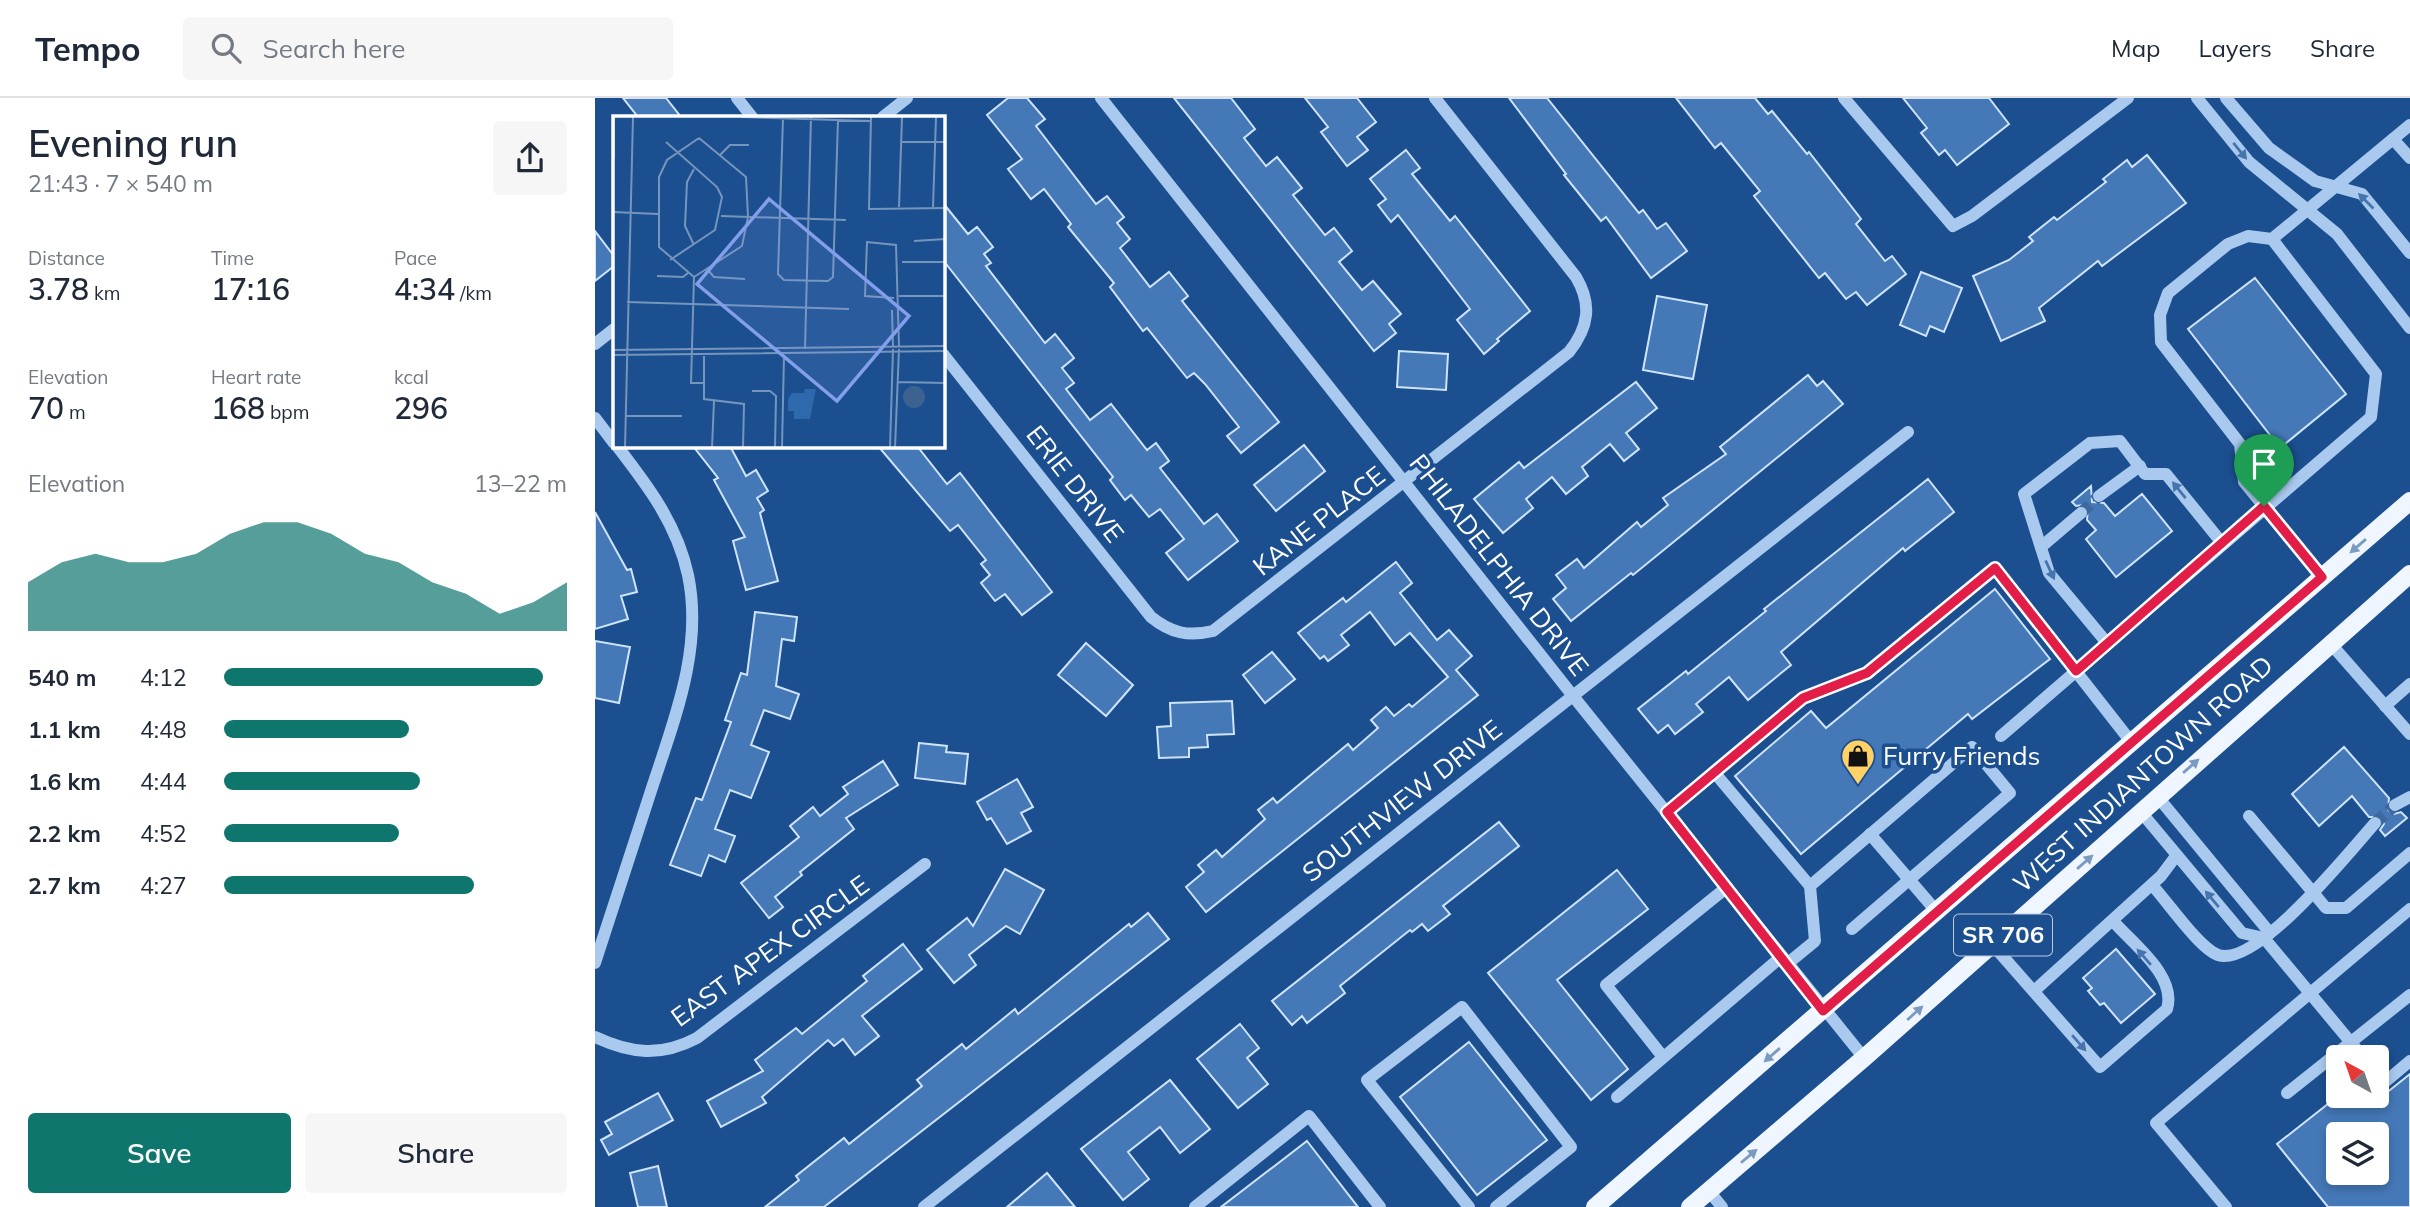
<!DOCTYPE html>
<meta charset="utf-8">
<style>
:root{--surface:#fff;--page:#f6f6f7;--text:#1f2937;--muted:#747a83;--line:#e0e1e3;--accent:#0f766e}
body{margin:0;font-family:Mulish,sans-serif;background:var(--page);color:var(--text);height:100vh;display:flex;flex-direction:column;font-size:26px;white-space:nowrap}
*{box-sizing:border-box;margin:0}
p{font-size:23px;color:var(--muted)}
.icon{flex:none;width:38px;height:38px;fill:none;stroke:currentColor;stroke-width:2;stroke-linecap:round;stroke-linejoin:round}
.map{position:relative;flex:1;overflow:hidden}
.drawer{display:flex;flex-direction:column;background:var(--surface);width:595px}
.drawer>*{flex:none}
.needle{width:46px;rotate:320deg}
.tools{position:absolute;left:1731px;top:947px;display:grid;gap:14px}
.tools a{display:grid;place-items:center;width:63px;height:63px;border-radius:7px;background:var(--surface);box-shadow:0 4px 10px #0003;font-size:35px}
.pin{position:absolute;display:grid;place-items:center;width:60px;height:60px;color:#fff;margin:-72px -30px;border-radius:50% 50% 50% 0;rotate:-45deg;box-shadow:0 0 7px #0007}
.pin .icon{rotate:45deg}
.round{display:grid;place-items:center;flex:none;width:74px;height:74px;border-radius:7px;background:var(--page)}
.summary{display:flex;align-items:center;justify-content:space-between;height:119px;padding:0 28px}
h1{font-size:38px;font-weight:600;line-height:52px}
.metrics{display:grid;grid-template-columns:repeat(3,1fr);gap:10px;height:119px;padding:7px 28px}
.metrics div{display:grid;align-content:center}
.metrics b{font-size:30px;font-weight:600}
.metrics small{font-size:19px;font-weight:400}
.metrics p{font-size:19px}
.chart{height:196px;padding:14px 28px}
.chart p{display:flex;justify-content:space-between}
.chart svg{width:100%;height:126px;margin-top:7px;fill:var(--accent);opacity:.7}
.primary-button{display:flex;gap:14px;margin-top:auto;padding:14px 28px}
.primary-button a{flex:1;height:80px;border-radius:7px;background:var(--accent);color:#fff;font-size:28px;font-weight:600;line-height:80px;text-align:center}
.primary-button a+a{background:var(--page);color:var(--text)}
ul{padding:0 28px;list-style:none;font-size:23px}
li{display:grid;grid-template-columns:112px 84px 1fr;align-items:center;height:52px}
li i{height:18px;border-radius:9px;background:var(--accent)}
header{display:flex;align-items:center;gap:42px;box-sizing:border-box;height:98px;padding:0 35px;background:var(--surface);border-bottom:2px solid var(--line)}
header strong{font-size:33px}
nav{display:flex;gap:38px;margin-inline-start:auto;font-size:24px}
.search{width:490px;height:63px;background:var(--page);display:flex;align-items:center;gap:18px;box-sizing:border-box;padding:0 24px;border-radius:7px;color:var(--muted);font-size:26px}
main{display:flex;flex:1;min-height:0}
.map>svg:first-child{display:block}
.building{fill:#4478b7;stroke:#cfe3fa;stroke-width:2;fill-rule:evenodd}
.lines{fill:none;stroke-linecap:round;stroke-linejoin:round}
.minor-tunnel{stroke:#3d69a0;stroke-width:12;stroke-dasharray:12 6;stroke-linecap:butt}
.minor{stroke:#a9c9ee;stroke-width:12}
.major{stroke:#f0f6ff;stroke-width:18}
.oneway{fill:#4674ac}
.oneway2{fill:#7b9ac1}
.route-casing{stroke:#fff;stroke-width:14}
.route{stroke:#e11d48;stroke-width:9}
.labels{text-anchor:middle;stroke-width:7;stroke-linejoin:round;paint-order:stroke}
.shield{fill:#1b4f8f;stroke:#bbcadd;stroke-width:2}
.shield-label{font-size:24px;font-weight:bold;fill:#fff}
.street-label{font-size:26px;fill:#fff;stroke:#1b4f8f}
.poi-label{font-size:26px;fill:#fff;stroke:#1b4f8f;text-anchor:start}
.inset-road{fill:none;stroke:#7695bc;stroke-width:2}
.view{fill:#839eea;fill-opacity:0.15;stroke:#839eea;stroke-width:3.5}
.inset-edge{fill:none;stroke:#fff;stroke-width:3.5}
</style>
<header>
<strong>Tempo</strong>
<div class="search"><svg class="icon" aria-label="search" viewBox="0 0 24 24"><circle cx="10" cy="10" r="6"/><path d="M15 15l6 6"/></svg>Search here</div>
<nav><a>Map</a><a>Layers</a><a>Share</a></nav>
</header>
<main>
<section class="drawer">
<div class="summary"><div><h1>Evening run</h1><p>21:43 · 7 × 540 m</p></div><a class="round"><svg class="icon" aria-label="share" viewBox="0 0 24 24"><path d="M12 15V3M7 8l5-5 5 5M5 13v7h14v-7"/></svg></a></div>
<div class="metrics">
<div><p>Distance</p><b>3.78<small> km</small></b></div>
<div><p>Time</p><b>17:16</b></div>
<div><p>Pace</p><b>4:34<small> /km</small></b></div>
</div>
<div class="metrics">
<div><p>Elevation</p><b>70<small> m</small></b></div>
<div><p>Heart rate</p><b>168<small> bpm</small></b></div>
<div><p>kcal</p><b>296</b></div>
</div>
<div class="chart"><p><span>Elevation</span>13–22 m</p>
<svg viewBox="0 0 160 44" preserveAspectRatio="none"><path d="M0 44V27L10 20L20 17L30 20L40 20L50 17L60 10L70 6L80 6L90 10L100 17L110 20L120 27L130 31L140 38L150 34L160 27V44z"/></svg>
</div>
<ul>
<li><b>540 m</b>4:12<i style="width:93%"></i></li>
<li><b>1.1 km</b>4:48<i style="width:54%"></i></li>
<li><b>1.6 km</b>4:44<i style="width:57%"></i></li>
<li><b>2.2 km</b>4:52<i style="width:51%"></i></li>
<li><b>2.7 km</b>4:27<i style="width:73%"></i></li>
</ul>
<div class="primary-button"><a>Save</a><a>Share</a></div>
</section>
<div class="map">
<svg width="1815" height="1109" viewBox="0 0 1815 1109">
<rect width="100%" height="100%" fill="#1b4f8f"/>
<g class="building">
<path d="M 28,0 L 71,0 L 86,19 L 43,19 Z"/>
<path d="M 413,0 L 432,0 L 450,21 L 441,28 L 501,106 L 512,98 L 529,119 L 522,125 L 535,141 L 525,150 L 555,189 L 574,174 L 593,198 L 587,203 L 684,324 L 646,355 L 632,338 L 644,329 L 610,286 L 599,275 L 592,280 L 552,230 L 548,233 L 515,189 L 519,185 L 473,129 L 476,126 L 449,91 L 436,101 L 413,71 L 427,61 L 392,17 Z"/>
<path d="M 579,0 L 636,0 L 660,31 L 649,40 L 671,68 L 682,59 L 707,90 L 698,97 L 730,137 L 739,130 L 757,153 L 744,164 L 767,192 L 778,183 L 806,216 L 794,226 L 801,235 L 779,253 Z"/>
<path d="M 710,0 L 762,0 L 781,24 L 762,39 L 773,52 L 752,68 L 726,34 L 733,29 Z"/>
<path d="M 914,0 L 952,0 L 1044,115 L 1048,112 L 1062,131 L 1071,125 L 1092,153 L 1056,180 L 1011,119 L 1006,123 L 969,77 L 971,76 Z"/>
<path d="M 1081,0 L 1160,0 L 1173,16 L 1177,13 L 1212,56 L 1214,54 L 1266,121 L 1261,126 L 1290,163 L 1297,158 L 1311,176 L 1272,207 L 1261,194 L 1251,201 L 1230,175 L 1224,180 L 1159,98 L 1165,93 L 1126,45 L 1120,50 Z"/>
<path d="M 1308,0 L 1394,0 L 1414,26 L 1362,67 L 1350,52 L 1344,57 L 1326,35 L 1332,30 Z"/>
<path d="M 811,52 L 825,70 L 817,76 L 855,123 L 860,118 L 935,213 L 902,241 L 904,243 L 889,256 L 862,222 L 875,211 L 803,117 L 796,124 L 783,107 L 791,101 L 775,81 Z"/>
<path d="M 1552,57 L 1591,105 L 1507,168 L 1503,163 L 1444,210 L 1450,223 L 1406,243 L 1378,178 L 1414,162 L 1438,143 L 1434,139 L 1459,119 L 1462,122 L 1511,84 L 1508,81 L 1532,62 L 1537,69 Z"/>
<path d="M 348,105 L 373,136 L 382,129 L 398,149 L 389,156 L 396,165 L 391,168 L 450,245 L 460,236 L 479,260 L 467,270 L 479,285 L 471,291 L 495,322 L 516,306 L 552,352 L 561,345 L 574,363 L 565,370 L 609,426 L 622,416 L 643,443 L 593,482 L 571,455 L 589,441 L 565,411 L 554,419 L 536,397 L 530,402 L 515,382 L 518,379 L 348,162 Z"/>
<path d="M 0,133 L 19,158 L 19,168 L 0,183 Z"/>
<path d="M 1326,174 L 1367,190 L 1349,234 L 1335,228 L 1331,238 L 1305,227 Z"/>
<path d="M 1660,180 L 1751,296 L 1685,350 L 1593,231 Z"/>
<path d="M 1062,198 L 1112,207 L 1098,281 L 1048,272 Z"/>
<path d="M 804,253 L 853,256 L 851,292 L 802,289 Z"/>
<path d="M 1213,277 L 1222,288 L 1228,283 L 1248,306 L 1038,477 L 1036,475 L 976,523 L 958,501 L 971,490 L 961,477 L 982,461 L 989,470 L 1042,424 L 1046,429 L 1073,407 L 1068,400 L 1131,356 L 1125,349 Z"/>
<path d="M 1041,284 L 1062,310 L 1031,335 L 1044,351 L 1029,363 L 1015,346 L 987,369 L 993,378 L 971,396 L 957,379 L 931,401 L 938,410 L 908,435 L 879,401 L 924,364 L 929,370 Z"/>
<path d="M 709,347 L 730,373 L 681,413 L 659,387 Z"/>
<path d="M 98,348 L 135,348 L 151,378 L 161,372 L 173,393 L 162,400 L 169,412 L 165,415 L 183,483 L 151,492 L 138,443 L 150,439 L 119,382 L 123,380 Z"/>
<path d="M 283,348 L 322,348 L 352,386 L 365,375 L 457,494 L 427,517 L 410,496 L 400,503 L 386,485 L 395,477 L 386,466 L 391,462 L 363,427 L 355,433 Z"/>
<path d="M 1333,381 L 1359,414 L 1310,453 L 1308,450 L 1186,554 L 1196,567 L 1153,602 L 1134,579 L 1101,606 L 1108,614 L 1080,636 L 1073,627 L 1063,635 L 1043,611 L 1091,573 L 1093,576 L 1171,513 L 1169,511 Z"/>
<path d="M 1496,388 L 1497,404 L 1509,405 L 1520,418 L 1547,396 L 1577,433 L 1521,479 L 1491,441 L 1501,432 L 1492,422 L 1493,410 L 1488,407 L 1481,408 L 1477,404 Z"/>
<path d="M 0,414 L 32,472 L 36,471 L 42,494 L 26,498 L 33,521 L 0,531 Z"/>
<path d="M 801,464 L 817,485 L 805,495 L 842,542 L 854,532 L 877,558 L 861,572 L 883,597 L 611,814 L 591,789 L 609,774 L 603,767 L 621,752 L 627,759 L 670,721 L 663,712 L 678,700 L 682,705 L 753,646 L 758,652 L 783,630 L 776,622 L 791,609 L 799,618 L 814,606 L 817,609 L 853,579 L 815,535 L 800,547 L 775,514 L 746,537 L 754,547 L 733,563 L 729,558 L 725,561 L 703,535 L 748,500 L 751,504 Z"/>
<path d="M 1400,491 L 1455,561 L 1377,621 L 1373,616 L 1206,756 L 1140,678 L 1216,613 L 1231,630 Z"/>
<path d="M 160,514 L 202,519 L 199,543 L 187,541 L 181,588 L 204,596 L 195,621 L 169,612 L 156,647 L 174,654 L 156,700 L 135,692 L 120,731 L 140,738 L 130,764 L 114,757 L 106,778 L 75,767 L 101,700 L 107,702 L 136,624 L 130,622 L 146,575 L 152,577 Z"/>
<path d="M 0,543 L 35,549 L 24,605 L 0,600 Z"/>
<path d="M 491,545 L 538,587 L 511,618 L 463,577 Z"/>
<path d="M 677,554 L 700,581 L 670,605 L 648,577 Z"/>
<path d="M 637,603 L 639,636 L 612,637 L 613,649 L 594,650 L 594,659 L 564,660 L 562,629 L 576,628 L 575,605 Z"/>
<path d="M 324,645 L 352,648 L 351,654 L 373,656 L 370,686 L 320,680 Z"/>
<path d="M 1749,649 L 1794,700 L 1793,712 L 1799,716 L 1806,714 L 1812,720 L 1790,738 L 1785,732 L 1789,726 L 1786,719 L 1774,719 L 1757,698 L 1724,728 L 1697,696 Z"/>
<path d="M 288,663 L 303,687 L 251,720 L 259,731 L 205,774 L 207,777 L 180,799 L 188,809 L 174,820 L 146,785 L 204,739 L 195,728 L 218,709 L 225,718 L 253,696 L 248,689 Z"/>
<path d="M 422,681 L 438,709 L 426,715 L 436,733 L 412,746 L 396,720 L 392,722 L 382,704 Z"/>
<path d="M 904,724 L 924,748 L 848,808 L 855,816 L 833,833 L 827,826 L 817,834 L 815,832 L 745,888 L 750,895 L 712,925 L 707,918 L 697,927 L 677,903 Z"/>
<path d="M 410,771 L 449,792 L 425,836 L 411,828 L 374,857 L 381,867 L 359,885 L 332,852 L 372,820 L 378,828 Z"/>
<path d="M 1022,772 L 1053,811 L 962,882 L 1033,971 L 996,1002 L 893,875 Z"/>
<path d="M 553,815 L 574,841 L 229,1109 L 170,1109 L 204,1082 L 201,1078 L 249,1040 L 254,1046 L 327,988 L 322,982 L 367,946 L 371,951 L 420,911 L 423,916 L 534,826 L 536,829 Z"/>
<path d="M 308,846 L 327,871 L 267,918 L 284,938 L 260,957 L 248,941 L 239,948 L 233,942 L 167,999 L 171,1005 L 126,1029 L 112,1003 L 168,973 L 160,962 L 201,930 L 207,936 L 272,883 L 268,878 Z"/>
<path d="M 1521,851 L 1560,896 L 1526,925 L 1509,905 L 1505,907 L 1493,893 L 1497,890 L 1488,880 Z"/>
<path d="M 645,926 L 664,950 L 652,960 L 673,986 L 643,1010 L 602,961 Z"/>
<path d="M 874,944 L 952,1042 L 882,1097 L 805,999 Z"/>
<path d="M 1815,976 L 1815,1109 L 1733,1109 L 1682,1046 L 1743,998 L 1785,1000 ZM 1743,1036 L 1782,1036 L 1782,1074 L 1743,1074 Z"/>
<path d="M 575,982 L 615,1031 L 585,1055 L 565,1029 L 533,1054 L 554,1081 L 528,1102 L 486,1051 Z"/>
<path d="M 63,995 L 78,1022 L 14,1057 L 6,1042 L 17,1036 L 10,1024 Z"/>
<path d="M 712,1043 L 763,1109 L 626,1109 Z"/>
<path d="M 63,1068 L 72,1109 L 43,1109 L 35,1075 Z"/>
<path d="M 452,1075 L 480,1109 L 412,1109 Z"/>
</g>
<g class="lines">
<g class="minor-tunnel">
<path d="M 1486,415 L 1504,398"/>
<path d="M 1780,725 L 1800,707"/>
</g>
<g class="minor">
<path d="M 142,0 L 157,19"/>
<path d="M 506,0 L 978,598 L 1269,960"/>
<path d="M 1249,0 L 1358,128 L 1377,118 L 1533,0"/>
<path d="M 1602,0 L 1654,64 L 1742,136 L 1815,230"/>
<path d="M 1631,0 L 1674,50 L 1720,83 L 1767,96 L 1815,155"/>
<path d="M 288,19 L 312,0"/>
<path d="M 1798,41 L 1815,60"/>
<path d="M 0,246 L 19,231"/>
<path d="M 348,256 L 556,519 C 576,535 593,539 618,533 L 974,254 C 994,229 997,206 981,179 L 840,0"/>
<path d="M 0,320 L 19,345"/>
<path d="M 1504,398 L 1545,368"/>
<path d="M 1446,449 L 1486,415"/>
<path d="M 1727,479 L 1649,384 L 1645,346 L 1566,244 L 1565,217 L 1573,195 L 1633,146 L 1653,138 L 1677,141 L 1815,27"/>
<path d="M 1512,545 L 1454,475 L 1429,396 L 1495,345 L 1525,343 L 1550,376 L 1571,376 L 1627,445"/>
<path d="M 1735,545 L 1815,636"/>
<path d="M 1790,608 L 1815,586"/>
<path d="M 1406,638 L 1776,319 L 1781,276 L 1677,141"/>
<path d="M 1119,674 L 1215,788"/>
<path d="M 1562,698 L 1675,835"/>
<path d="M 1800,707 L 1815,699"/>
<path d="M 1072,714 L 1208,600 L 1272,575 L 1400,470 L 1537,645"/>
<path d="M 1546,714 L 1647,835 L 1669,840 L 1768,959"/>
<path d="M 1654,718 L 1731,810 L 1751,810 L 1815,755"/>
<path d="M 1275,736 L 1342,814"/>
<path d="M 1557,787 C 1572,803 1604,850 1623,857 C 1662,870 1755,753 1780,725"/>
<path d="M 1397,846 L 1505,969 L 1572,911 C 1582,878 1538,846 1518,823"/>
<path d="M 0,865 C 18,810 36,754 54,699 C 77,627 109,553 93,477 C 82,426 53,388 22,348"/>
<path d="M 1192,866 L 1220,843 L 1215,788 L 1377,649 L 1415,695 L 1257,831"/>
<path d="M 1439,893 L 1566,778 L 1581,758"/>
<path d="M 0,939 C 36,956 66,959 102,940 L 330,766"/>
<path d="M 1068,959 L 1011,887 L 1131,790"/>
<path d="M 1782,974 L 1790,984 L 1815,963"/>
<path d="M 1692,995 L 1815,897"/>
<path d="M 1022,999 L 1186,859"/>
<path d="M 1114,1093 L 1127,1109"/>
<path d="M 329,1109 L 1313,334"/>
<path d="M 600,1109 L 714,1018 L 785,1109"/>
<path d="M 874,1109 L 772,982 L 867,909 L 976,1049 L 901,1109"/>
<path d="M 1631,1109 L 1561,1025 L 1815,811"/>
</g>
<g class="major">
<path d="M 1000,1109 L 1815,403"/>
<path d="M 1095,1109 L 1269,960 L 1815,476"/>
</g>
</g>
<defs><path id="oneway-solid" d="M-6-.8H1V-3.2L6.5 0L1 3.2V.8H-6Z" transform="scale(1.75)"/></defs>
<g class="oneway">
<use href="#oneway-solid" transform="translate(1645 53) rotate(51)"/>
<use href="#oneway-solid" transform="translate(1771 103) rotate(-135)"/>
<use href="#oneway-solid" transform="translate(1584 392) rotate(-129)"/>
<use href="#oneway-solid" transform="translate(1455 472) rotate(65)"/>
<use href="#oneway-solid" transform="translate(1617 801) rotate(-130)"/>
<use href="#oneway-solid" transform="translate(1549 859) rotate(-131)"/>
<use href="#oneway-solid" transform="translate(1484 945) rotate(49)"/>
</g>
<g class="oneway2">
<use href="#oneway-solid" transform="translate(1763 448) rotate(139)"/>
<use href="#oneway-solid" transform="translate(1596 668) rotate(-41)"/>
<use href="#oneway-solid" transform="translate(1490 764) rotate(-41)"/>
<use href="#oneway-solid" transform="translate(1320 915) rotate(-42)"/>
<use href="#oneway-solid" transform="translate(1177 957) rotate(139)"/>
<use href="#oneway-solid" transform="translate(1154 1058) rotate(-40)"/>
</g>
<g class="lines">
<g class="route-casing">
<path id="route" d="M 1669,408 L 1727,479 L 1228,913 L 1072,714 L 1208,600 L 1272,575 L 1400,470 L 1481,573 Z"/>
</g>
<use href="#route" class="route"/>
</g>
<defs>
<g id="shop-pin" transform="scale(1.75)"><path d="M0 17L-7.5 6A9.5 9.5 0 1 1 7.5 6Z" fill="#ffd166" stroke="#1b4f8f"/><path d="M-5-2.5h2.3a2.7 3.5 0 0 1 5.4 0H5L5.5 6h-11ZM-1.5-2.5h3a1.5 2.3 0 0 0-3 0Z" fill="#111"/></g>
</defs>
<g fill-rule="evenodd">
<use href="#shop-pin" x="1263" y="658"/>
</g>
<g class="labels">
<rect class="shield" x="1359" y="816.5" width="98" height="41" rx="5"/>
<g class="shield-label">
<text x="1408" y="845">SR 706</text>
</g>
<g class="street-label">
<text transform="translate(480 386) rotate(52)" y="9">ERIE DRIVE</text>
<text transform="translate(724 423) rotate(-38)" y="9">KANE PLACE</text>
<text transform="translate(904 467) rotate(52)" y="9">PHILADELPHIA DRIVE</text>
<text transform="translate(1548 676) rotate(-42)" y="9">WEST INDIANTOWN ROAD</text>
<text transform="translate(807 703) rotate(-38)" y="9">SOUTHVIEW DRIVE</text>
<text transform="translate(175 853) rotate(-36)" y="9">EAST APEX CIRCLE</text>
</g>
<g class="poi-label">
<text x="1288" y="667">Furry Friends</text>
</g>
</g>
<g transform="translate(18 18)">
<rect width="332" height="332" fill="#1b4f8f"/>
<path d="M 192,273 L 203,273 L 197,303 L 181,303 L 181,295 L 175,295 L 175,283 L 179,277 L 191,277 Z" fill="#2e69ad"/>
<path d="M290 281a11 11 0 1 1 22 0a11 11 0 1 1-22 0Z" fill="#3c6290"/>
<path class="inset-road" d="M 128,1 L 258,5M 258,1 L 256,93 L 333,92M 170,2 L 165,158 L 171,164 L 215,165 L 220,161 L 225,4M 53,26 L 104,71 L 109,81 L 102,114 L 57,144M 288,26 L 333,26M 107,39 L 117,29 L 136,29M 1,42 L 1,1M 81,53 L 74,66 L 72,110 L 81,129M 286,91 L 289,1M 320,91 L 323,1M 0,96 L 45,98M 108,100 L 233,104M 301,125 L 333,123M 289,146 L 333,146M 94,153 L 101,161 L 132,163M 44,160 L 70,161 L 75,157M 81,161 L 129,130 L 135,101 L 133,61 L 86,22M 81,161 L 46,131 L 46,61 L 54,44 L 86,22M 81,161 L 78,267 L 91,267M 286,180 L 333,180M 281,182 L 252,180 L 254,126 L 283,129 L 286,231M 14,186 L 236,193M 279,194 L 280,231M 192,233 L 198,1M 0,234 L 333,230M 0,239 L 333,235M 91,240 L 91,283 L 131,288 L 130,332M 284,266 L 333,267M 139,275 L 157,275 L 163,280 L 162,332M 13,300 L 69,300M 12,332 L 20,1M 99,332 L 101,285M 169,332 L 171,239M 277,332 L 280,233M 282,332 L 286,233"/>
<path class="view" d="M 156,83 L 296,200 L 224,285 L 84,168 Z"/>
<rect width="332" height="332" class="inset-edge"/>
</g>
</svg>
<div class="tools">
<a><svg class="needle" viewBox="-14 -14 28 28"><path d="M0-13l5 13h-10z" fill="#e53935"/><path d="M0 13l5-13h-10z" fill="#747a83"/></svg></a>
<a><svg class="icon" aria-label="layers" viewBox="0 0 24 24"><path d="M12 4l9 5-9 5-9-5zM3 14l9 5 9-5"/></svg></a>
</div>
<div class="pin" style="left:1669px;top:408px;background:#1e9e55"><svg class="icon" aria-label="arrive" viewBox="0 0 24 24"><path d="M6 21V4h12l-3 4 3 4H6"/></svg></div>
</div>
</main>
